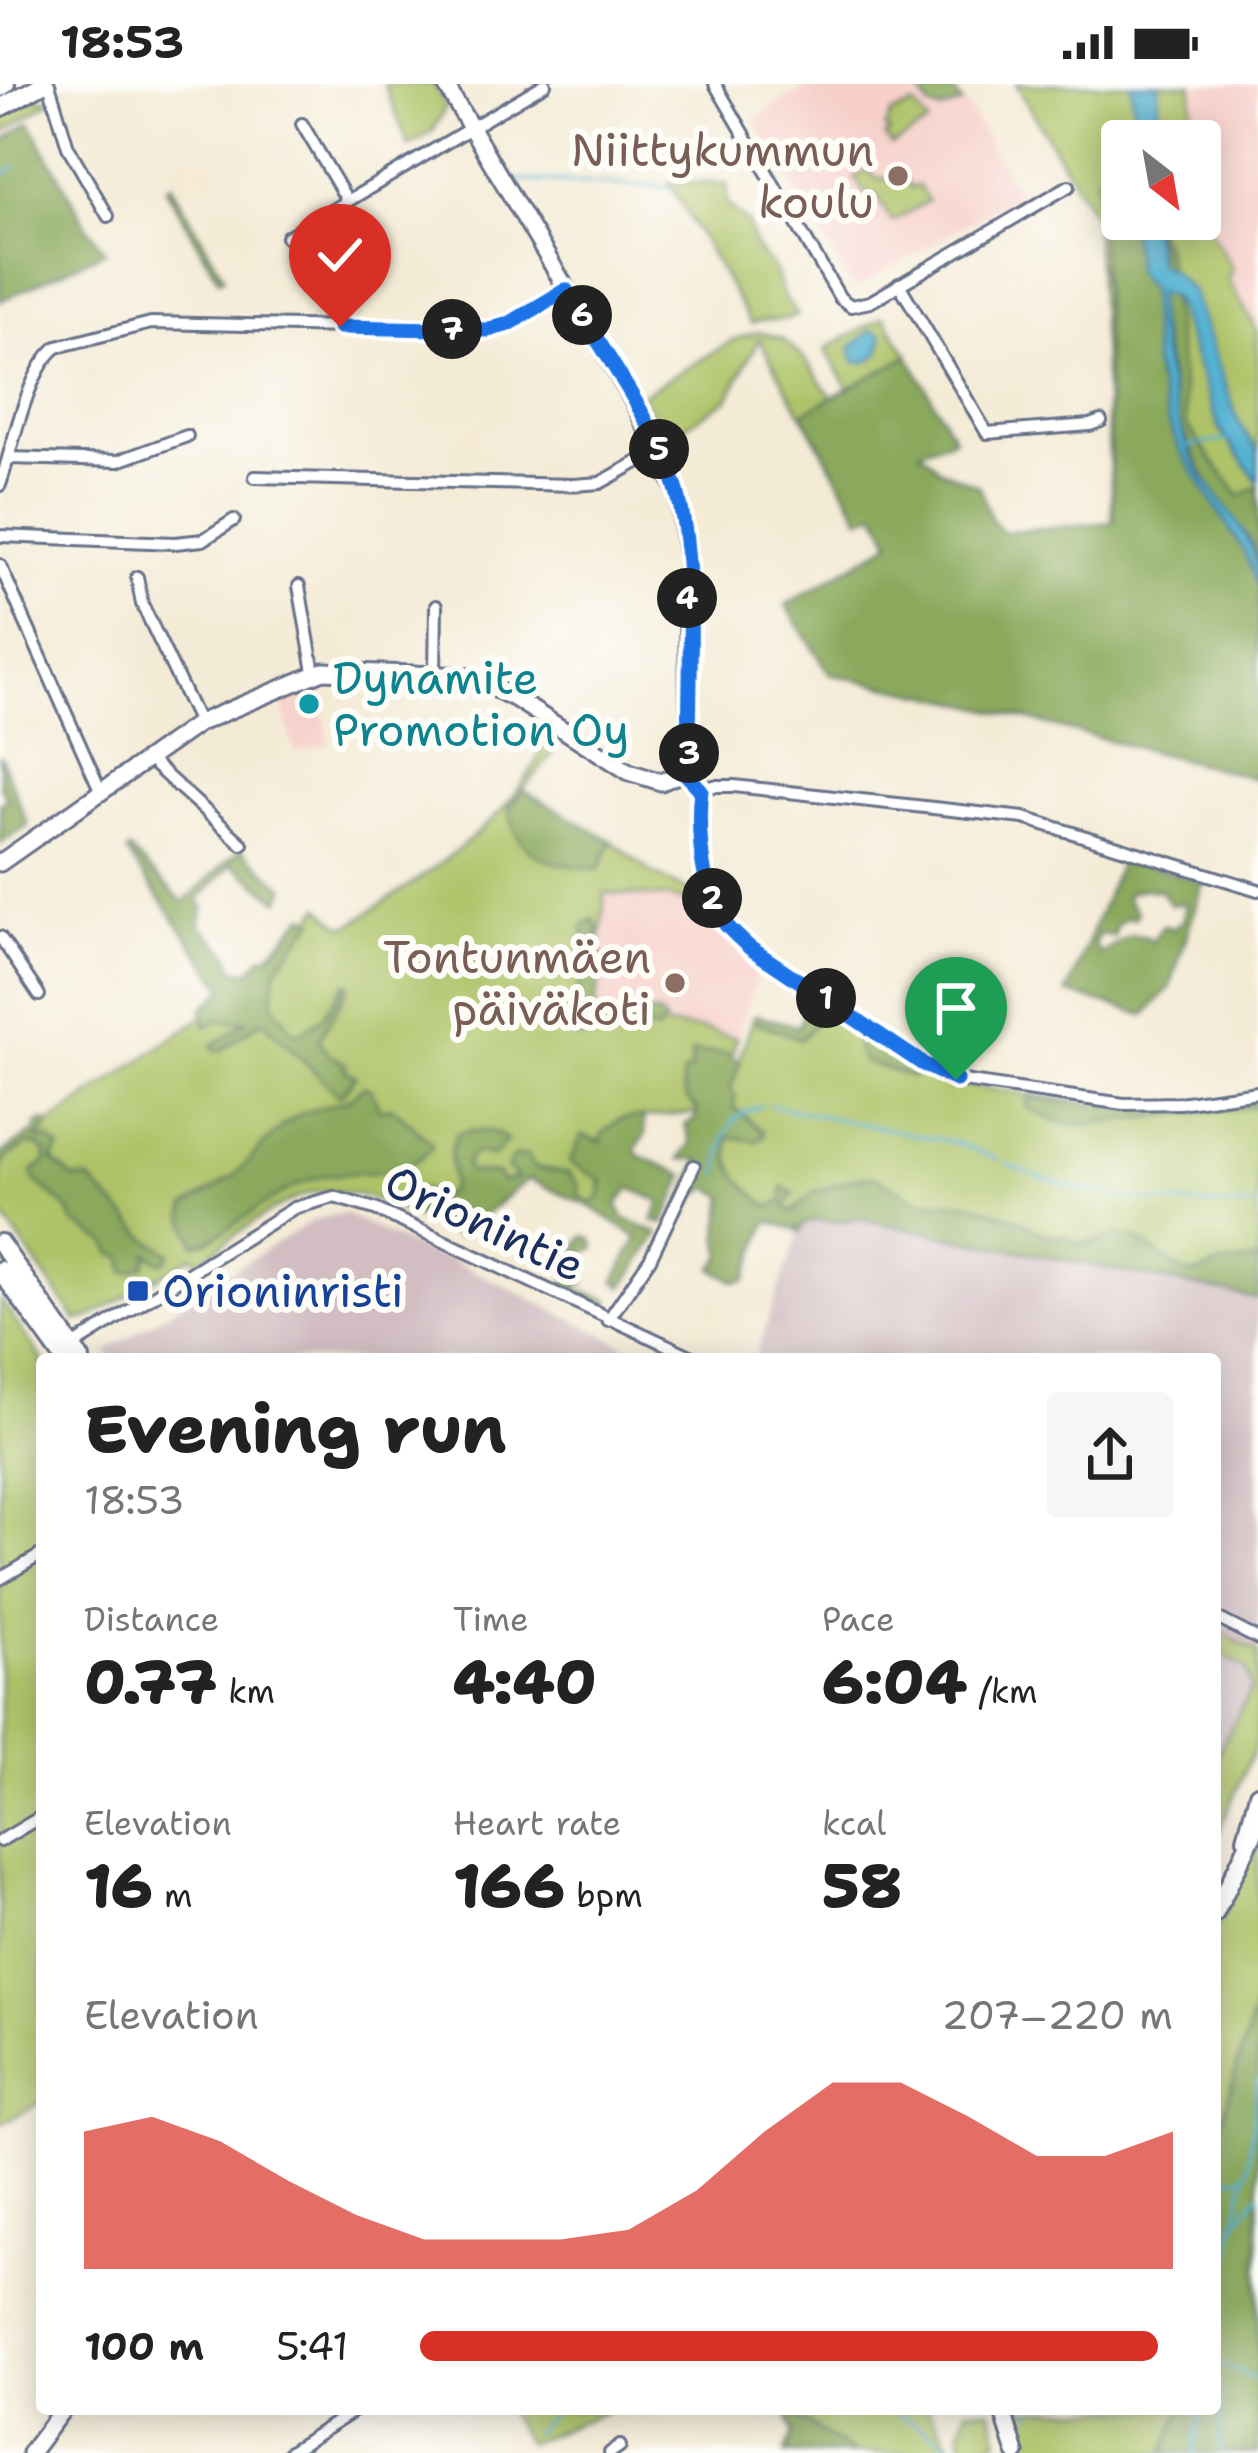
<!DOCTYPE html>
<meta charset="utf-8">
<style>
:root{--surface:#fff;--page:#f6f6f6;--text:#222;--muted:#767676;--accent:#d93025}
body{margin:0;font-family:"Shantell Sans",sans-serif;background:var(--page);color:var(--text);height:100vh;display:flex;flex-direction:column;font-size:45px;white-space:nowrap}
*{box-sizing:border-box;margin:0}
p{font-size:39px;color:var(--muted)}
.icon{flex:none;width:66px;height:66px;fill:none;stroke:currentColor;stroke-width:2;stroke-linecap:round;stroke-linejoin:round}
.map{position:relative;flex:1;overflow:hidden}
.drawer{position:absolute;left:36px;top:1269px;width:1185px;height:1062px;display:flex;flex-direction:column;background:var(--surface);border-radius:12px;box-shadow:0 6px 30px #0003}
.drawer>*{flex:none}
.needle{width:78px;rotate:149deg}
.controls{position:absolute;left:1101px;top:36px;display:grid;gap:24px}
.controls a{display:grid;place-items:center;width:120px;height:120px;border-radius:12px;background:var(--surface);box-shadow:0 6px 30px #0003;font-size:60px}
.pin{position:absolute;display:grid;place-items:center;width:102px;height:102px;color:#fff;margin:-123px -51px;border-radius:50% 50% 50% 0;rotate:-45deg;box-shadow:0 0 12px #0007}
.pin .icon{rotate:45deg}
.km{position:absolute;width:60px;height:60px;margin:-30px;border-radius:50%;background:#222;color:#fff;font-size:33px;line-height:60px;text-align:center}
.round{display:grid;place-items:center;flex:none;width:126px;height:126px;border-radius:12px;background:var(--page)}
.summary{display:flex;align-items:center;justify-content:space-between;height:204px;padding:0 48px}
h1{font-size:66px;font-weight:800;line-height:90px}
.figures{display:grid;grid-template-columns:repeat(3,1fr);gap:18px;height:204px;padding:12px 48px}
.figures div{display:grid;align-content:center}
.figures b{font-size:60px;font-weight:800}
.figures small{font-size:33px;font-weight:400}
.figures p{font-size:33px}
.chart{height:336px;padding:24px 48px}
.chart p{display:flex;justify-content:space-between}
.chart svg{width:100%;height:216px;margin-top:12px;fill:var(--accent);opacity:.7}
ul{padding:0 48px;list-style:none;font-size:39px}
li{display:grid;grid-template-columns:192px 144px 1fr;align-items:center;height:90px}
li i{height:30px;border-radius:15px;background:var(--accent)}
.status{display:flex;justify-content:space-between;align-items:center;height:84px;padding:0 60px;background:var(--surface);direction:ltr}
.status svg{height:33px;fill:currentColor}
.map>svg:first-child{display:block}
.built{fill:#f7d0ca}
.industrial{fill:#d2bec2}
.green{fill:#aec367;stroke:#647962;stroke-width:3}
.forest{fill:#8aa95c;stroke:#526c5d;stroke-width:3;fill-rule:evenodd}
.water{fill:#54b2d2;stroke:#387098;stroke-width:3}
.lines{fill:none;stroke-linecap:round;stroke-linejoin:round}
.stream{stroke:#54b2d2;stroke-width:3}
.street-casing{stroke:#677188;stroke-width:16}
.secondary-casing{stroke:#677188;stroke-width:21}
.primary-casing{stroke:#677188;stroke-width:22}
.street{stroke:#fff;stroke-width:10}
.secondary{stroke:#fff;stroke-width:15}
.primary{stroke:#fff;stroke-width:16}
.route-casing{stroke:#fff;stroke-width:24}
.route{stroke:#1a73e8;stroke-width:15}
.education-dot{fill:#8d6e63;stroke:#fdfcf7;stroke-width:4.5}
.culture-dot{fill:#0f9aa8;stroke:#fdfcf7;stroke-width:4.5}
.transit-dot{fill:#1a4fb4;stroke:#fdfcf7;stroke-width:4.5}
.labels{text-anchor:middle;stroke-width:12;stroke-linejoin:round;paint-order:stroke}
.education-label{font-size:45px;fill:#785e54;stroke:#fdfcf7;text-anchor:end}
.culture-label{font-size:45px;fill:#0d838f;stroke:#fdfcf7;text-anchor:start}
.street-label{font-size:45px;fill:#1b2f5e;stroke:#fdfcf7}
.transit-label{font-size:45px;fill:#164399;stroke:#fdfcf7;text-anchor:start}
</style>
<div class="status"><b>18:53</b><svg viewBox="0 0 49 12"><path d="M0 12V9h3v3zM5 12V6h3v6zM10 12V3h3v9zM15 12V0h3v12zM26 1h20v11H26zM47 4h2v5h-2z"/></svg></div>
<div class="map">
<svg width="1258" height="2369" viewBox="0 0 1258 2369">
<rect width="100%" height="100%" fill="#fdfcf7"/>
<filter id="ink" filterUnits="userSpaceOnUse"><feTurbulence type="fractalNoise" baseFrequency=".00833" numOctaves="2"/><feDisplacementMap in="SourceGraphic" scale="24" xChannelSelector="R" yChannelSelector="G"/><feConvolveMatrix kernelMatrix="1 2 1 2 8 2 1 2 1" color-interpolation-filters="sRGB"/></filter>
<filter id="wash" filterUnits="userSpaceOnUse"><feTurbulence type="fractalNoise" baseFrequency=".004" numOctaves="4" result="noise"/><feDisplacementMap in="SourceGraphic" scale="48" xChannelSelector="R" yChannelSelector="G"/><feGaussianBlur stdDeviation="2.7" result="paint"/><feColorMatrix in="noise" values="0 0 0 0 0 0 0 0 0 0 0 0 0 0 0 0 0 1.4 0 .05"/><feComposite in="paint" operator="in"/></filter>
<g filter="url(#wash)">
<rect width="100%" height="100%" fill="#f4ebd6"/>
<g class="built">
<path d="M 813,0 L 954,0 L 1018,109 L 860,203 L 852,203 L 754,35 Z"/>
<path d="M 1192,0 L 1258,0 L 1258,248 L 1228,196 L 1232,183 L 1200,130 L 1200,57 L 1193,57 Z"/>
<path d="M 316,595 L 330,660 L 295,668 L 280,612 Z"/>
<path d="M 605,808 L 669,814 L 709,830 L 731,858 L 760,880 L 737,954 L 702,945 L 593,937 Z"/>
</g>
<g class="industrial">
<path d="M 808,1124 L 1258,1215 L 1258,1645 L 1215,1745 L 1215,1275 L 754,1275 Z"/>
<path d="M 344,1129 L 427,1170 L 448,1174 L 653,1275 L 112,1275 L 107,1267 L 313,1136 Z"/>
</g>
<g class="green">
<path d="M 384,0 L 433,0 L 446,22 L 433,47 L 409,62 Z"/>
<path d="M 1016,0 L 1192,0 L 1193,57 L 1122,57 L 1122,135 L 1200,135 L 1200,130 L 1232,183 L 1228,196 L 1258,248 L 1258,695 L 949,615 L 830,590 L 786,521 L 892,458 L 876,427 L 861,434 L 759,255 L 728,315 L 666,354 L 641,311 L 736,255 L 759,248 L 783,255 L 807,278 L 832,313 L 848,304 L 825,265 L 884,233 L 909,272 L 848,305 L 1003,448 L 1113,438 L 1094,132 Z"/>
<path d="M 33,12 L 50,17 L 0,51 L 0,31 Z"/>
<path d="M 914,21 L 929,40 L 892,61 L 885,52 L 890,48 L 885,44 L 892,30 Z"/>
<path d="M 868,86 L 877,95 L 887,93 L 893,100 L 904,93 L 911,104 L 918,101 L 928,117 L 892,138 L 876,110 L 865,110 L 855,93 Z"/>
<path d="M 669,98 L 727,100 L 727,120 L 748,140 L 756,165 L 774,185 L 784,214 L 798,231 C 781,240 767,232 751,240 Z"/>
<path d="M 547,647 L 556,653 L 551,672 L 509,723 L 599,785 L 612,757 L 652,789 L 702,813 L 697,820 L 669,814 L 605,809 L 593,936 L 702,945 L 737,954 L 713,1028 L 621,1035 L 602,1050 L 600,1115 L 592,1119 L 579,1112 L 569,1089 L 541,1084 L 458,1152 C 414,1134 352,1094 304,1111 C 267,1125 232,1155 198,1177 L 193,1172 L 88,1235 L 76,1236 L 0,1128 L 0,1074 L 231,913 L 254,906 L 321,823 L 341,841 L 349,842 C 416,796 528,732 547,647 Z"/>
<path d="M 811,911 L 921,986 L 952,999 L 1127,1025 L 1153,1026 L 1258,1015 L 1258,1215 L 809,1124 L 800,1149 L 707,1071 L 754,931 L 798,943 Z"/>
<path d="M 0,1215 L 42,1275 L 42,2018 L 0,2040 Z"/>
<path d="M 1215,1546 L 1258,1568 L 1258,1655 L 1215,1756 L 1215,1674 L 1252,1604 L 1246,1584 L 1215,1567 Z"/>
<path d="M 1258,1753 L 1258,2369 L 1021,2369 L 1007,2325 L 1215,2325 L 1215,1848 Z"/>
<path d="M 505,2325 L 613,2325 L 527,2359 Z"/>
<path d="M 785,2325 L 928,2325 L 957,2369 L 854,2369 Z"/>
<path d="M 967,2325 L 990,2325 L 999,2355 L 970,2368 L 964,2365 L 960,2347 Z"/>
</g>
<g class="forest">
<path d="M 915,0 L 949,0 L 962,20 L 939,27 L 929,23 Z"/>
<path d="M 30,38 L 86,141 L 105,167 L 0,217 L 0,59 Z"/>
<path d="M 1118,82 L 1122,89 L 1122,135 L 1142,135 L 1150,204 L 1154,284 L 1168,336 L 1180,366 L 1244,467 L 1258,503 L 1258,695 L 949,615 L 830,590 L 786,521 L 892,458 L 876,428 L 861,434 L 803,329 L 909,272 L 954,354 L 920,366 L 940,385 L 979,402 L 991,434 L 1003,448 L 1114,438 L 1097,91 Z"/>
<path d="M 171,100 L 224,193 L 219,196 L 166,104 Z"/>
<path d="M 1150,135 L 1165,164 L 1187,342 L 1239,412 L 1258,403 L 1258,482 L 1251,458 L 1209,401 L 1177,335 L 1156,227 L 1158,169 Z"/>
<path d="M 0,671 L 28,741 L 0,760 L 0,719 L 7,714 L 0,703 Z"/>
<path d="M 523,706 L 612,757 L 599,785 C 554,781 516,776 509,723 Z"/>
<path d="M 241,765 L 285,804 L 280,817 L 232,780 L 198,816 L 204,824 L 199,840 L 230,871 L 234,885 L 249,888 L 262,872 L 268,872 L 305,831 L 315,836 L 276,885 L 273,920 L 293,947 L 300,949 L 324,932 L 345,899 L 350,901 L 319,955 L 328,969 L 346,980 L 346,987 L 356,992 L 340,1012 L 262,936 L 223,966 L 216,966 L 212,962 L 246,938 L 218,936 L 206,943 L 202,925 L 225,905 L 127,769 L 129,766 L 183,818 Z"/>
<path d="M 1122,773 L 1203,799 L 1170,904 L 1145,931 L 1067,909 ZM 1143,805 L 1160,806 L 1170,821 L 1185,819 L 1184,835 L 1173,845 L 1163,841 L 1152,858 L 1147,853 L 1132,851 L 1121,856 L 1100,871 L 1094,858 L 1100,850 L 1114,852 L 1115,843 L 1125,834 L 1135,834 L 1137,828 L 1126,815 L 1129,808 Z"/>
<path d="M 594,835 L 598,844 L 593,879 L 605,872 L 613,879 L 600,893 L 593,936 L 624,939 L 630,928 L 659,930 L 665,937 L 657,947 C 629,942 602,955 574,953 L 583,867 L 580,857 L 585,851 L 583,841 Z"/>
<path d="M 811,911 L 830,923 L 801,955 L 752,937 L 756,931 L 798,943 Z"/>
<path d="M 865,947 L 917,983 L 914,994 L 864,978 L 855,960 Z"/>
<path d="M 691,969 L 726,969 L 740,978 L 730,1006 L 735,1012 L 734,1024 L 763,1047 L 763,1053 L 757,1057 L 729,1053 C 724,1085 745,1103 769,1123 L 783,1117 L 783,1103 L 794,1109 L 785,1123 L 792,1128 L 814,1108 L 855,1094 L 874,1092 L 920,1117 L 971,1119 L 1020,1136 L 1046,1151 L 1067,1153 L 1080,1160 L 1117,1153 L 1137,1155 L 1185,1189 L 1195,1191 L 1221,1180 L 1258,1176 L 1258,1215 L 856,1134 L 839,1138 L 816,1136 L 794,1145 L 768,1137 L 746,1196 L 736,1198 L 713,1185 L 723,1172 L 719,1153 L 725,1113 L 710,1103 L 696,1112 L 684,1134 L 676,1135 L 700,1075 L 680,1075 L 691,1059 L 685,1041 L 695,1035 L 697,1025 C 685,1015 680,1006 683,990 L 692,985 Z"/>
<path d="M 364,1002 L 372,1006 L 379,1026 L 392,1023 L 431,1058 L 432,1063 C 394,1106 347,1076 298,1101 C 267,1116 238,1139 208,1157 L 195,1160 L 185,1133 L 186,1123 L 234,1092 L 283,1041 L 303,1029 L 347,1016 Z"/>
<path d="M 1029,1013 L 1153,1026 L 1258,1015 L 1258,1022 L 1078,1041 L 1054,1037 L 1027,1023 Z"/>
<path d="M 643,1033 L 645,1051 L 636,1064 L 638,1071 L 685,1091 L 664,1140 L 653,1137 L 661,1118 L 630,1104 L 617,1121 L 624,1134 L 659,1150 L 623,1203 L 615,1197 L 638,1154 L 591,1123 L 528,1095 L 458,1152 L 442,1145 L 440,1139 L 415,1125 L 414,1103 L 443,1112 L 449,1108 C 457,1093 443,1076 457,1050 C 472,1046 496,1043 507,1057 L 493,1072 L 475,1069 L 466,1078 L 468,1088 L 499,1090 L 501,1098 L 517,1094 L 507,1084 L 514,1072 L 527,1071 L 534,1084 L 569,1089 L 579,1101 L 579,1111 L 592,1119 L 600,1114 L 603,1097 L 570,1078 L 582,1051 L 601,1058 L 602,1050 L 620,1035 Z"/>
<path d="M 41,1037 L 47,1038 L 47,1045 L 37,1055 L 48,1055 L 60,1064 L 52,1076 L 73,1094 L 89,1095 L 148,1155 L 170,1169 L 167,1176 L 162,1179 L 148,1169 L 145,1182 L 131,1188 L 125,1187 L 123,1173 L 113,1170 L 107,1159 L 74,1139 L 67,1124 L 34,1096 L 32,1088 L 45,1079 L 46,1070 L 40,1063 L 29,1060 L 7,1074 L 0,1085 L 0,1071 L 37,1046 L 36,1041 Z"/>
<path d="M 586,1152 L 593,1156 L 595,1164 L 580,1171 L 576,1194 L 585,1198 L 573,1204 L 610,1216 L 607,1227 L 562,1206 L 581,1155 Z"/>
<path d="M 1258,1911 L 1258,2369 L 1164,2369 L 1182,2325 L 1215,2325 L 1215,2059 Z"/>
<path d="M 787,2327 L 854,2369 L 785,2369 L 793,2350 Z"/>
</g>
<g class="water">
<path d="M 1131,0 L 1158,0 L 1159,57 L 1137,57 Z"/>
<path d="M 1130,135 L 1150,135 L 1158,180 L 1169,185 L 1192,207 L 1239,339 L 1258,368 L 1258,398 L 1220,346 L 1173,214 L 1157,208 C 1154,250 1176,343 1196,381 C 1222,428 1258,444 1258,503 L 1244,467 L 1180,366 L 1168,336 L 1154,284 L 1150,206 L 1136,189 Z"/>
<path d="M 872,246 L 883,251 L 880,269 L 867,278 L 855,278 L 850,264 Z"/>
</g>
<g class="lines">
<g class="stream">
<path d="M 0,93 L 15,83"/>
<path d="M 517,96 L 672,103"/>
<path d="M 1189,362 L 1227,356"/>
<path d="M 769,1021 L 960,1060 L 999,1076"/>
<path d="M 1007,1080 C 1091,1117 1168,1121 1258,1123"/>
<path d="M 718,1090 C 726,1054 720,1035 761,1022"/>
<path d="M 1215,2096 L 1243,2092"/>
<path d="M 1234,2141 L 1258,2111"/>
<path d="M 1215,2243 L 1249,2072 L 1258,1995"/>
<path d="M 1215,2277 L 1255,2296"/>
<path d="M 1215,2293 L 1220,2311 L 1221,2369"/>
<path d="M 889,2325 L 958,2365"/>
<path d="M 1032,2325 L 1032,2330"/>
<path d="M 533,2349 L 556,2325"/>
<path d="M 1194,2369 L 1201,2325"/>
</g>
</g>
</g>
<g filter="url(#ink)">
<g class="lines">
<g class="street-casing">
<g id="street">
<path d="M 49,0 L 68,63 L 108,132"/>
<path d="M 715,0 L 840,214 L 851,222 L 870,218 L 1069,102"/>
<path d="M 302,40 L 347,116"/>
<path d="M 287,153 L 545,0"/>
<path d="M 899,200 L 987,349 L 1090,341 L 1101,337"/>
<path d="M 9,374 L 118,377 L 187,352"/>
<path d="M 255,393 L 574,401 L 600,399 L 659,366"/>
<path d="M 0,401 C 13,363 27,286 57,263 L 151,239 L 488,246 L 509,240 L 566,206"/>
<path d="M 0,452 L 175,459 L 203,456 L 234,436"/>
<path d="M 0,481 L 101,708"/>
<path d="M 137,493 L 142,520 L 199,639"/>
<path d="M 299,502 L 314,588"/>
<path d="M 435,588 L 436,522"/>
<path d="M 148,675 L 242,760"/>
<path d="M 684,688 L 701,706 L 713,702 L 734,702 L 1024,734 L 1258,806"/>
<path d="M 701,706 C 697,739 701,789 713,820 C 720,838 736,851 750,864 L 923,980 L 956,996 L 1124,1020 L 1179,1019 L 1258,1008"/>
<path d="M 0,853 L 39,911"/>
<path d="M 608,1236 L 650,1175 L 694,1082"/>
<path d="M 68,1265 L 294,1124 L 334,1113 L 375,1125 L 697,1275"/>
<path d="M 0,1495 L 42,1470"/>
<path d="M 1215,1533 L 1258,1555"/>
<path d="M 0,1757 L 42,1732"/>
<path d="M 288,2369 L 357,2325"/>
<path d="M 610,2369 L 620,2362"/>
</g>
</g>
<g class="secondary-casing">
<g id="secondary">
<path d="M 0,779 L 199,639 L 323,587 L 470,592 L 514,614 L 629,688 L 661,698 L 684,688 L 689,671 L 687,474 L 678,411 L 636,322 L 445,0"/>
<path d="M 1002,2325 L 1016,2369"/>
<path d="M 30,2369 L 63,2325"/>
</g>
</g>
<g class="primary-casing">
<g id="primary">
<path d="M 0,4 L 6,0"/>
<path d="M 0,24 L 43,0"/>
<path d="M 0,1159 L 81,1275"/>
<path d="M 0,1186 L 64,1275"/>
<path d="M 1246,1754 L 1258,1710"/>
<path d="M 1215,1829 L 1258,1740"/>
</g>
</g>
<use href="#street" class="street"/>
<use href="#secondary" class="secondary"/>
<use href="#primary" class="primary"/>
</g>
</g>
<g class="lines" filter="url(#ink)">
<g class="route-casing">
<path id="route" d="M 340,243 L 488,246 L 509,240 L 566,206 C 600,262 665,353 679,415 C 696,487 689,595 689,671 L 684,688 L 701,706 C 697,739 701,789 713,820 C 720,838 736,851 750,864 L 923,980 L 956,996"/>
</g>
<use href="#route" class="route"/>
</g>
<g class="education-dot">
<circle cx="898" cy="92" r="12"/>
<circle cx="675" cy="899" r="12"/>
</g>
<circle class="culture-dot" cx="309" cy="620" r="12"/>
<rect class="transit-dot" x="126" y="1195" width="24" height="24" rx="6"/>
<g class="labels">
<g class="education-label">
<text x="874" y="82">Niittykummun<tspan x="874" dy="52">koulu</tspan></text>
<text x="651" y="889">Tontunmäen<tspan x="651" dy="52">päiväkoti</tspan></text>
</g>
<g class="culture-label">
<text x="333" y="610">Dynamite<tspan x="333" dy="52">Promotion Oy</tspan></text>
</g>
<g class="street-label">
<text transform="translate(485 1139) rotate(25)" y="16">Orionintie</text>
</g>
<g class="transit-label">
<text x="162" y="1223">Orioninristi</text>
</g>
</g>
</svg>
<div class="controls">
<a><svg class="needle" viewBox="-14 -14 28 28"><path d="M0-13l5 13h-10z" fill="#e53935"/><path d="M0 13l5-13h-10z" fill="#767676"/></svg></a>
</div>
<div class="pin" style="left:956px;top:996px;background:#1e9e55"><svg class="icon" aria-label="arrive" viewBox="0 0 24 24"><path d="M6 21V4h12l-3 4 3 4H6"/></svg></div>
<div class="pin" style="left:340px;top:243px;background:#d93025"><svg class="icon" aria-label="check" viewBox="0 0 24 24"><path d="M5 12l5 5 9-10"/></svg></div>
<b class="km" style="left:826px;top:914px">1</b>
<b class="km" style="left:712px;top:814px">2</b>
<b class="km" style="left:689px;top:669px">3</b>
<b class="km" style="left:687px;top:514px">4</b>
<b class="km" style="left:659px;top:365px">5</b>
<b class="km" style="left:582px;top:231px">6</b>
<b class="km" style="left:452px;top:245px">7</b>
<section class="drawer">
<div class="summary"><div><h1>Evening run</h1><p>18:53</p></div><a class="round"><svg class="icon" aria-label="share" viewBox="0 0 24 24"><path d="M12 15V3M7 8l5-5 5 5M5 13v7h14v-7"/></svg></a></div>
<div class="figures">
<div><p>Distance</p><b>0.77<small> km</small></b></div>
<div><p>Time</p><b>4:40</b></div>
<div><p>Pace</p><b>6:04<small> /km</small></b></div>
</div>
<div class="figures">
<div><p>Elevation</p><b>16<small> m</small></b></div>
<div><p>Heart rate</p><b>166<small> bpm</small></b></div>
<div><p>kcal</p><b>58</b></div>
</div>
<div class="chart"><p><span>Elevation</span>207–220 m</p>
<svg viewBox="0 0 160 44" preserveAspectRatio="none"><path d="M0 44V16L10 13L20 18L30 26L40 33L50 38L60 38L70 38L80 36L90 28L100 16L110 6L120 6L130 13L140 21L150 21L160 16V44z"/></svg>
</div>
<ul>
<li><b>100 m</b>5:41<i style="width:98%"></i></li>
</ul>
</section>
</div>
